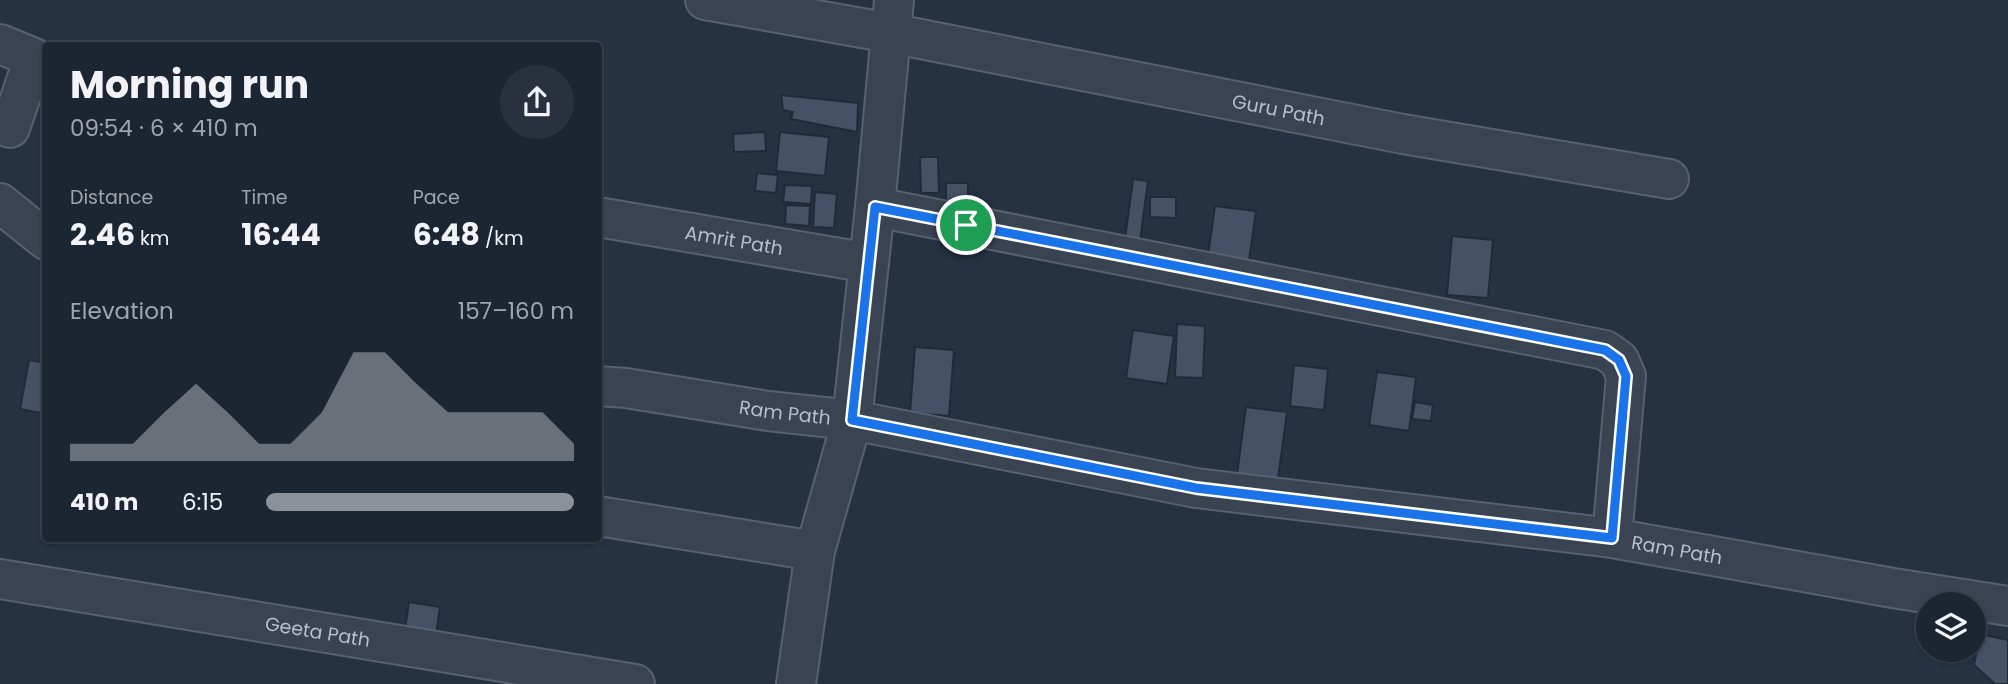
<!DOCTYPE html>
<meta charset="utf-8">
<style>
:root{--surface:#1c2532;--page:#29313e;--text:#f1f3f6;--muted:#a0a5ac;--line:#3a424d;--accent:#8c9099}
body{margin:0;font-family:Poppins,sans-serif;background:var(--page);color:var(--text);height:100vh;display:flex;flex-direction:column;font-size:26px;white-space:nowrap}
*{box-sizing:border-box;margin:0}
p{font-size:23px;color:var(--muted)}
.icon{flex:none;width:38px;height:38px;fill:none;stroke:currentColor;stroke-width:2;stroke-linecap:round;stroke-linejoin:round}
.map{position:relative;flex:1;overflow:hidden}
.side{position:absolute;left:42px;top:42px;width:560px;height:500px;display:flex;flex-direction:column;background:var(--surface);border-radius:7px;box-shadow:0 2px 5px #0004,0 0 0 2px var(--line)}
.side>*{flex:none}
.fabs{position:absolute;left:1916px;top:592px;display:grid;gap:14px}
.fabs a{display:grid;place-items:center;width:70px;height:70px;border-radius:50%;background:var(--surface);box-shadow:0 2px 5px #0004,0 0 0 2px var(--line);font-size:35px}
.pin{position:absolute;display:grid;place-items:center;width:60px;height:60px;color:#fff;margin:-30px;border:4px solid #fff;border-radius:50%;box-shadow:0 2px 7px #0007}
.round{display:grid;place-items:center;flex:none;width:74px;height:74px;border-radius:37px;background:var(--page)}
.head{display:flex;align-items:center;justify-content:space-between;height:119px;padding:0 28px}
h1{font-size:38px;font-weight:700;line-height:52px}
.metrics{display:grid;grid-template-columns:repeat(3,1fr);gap:10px;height:119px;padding:7px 28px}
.metrics div{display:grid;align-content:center}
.metrics b{font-size:30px;font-weight:700}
.metrics small{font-size:19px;font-weight:400}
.metrics p{font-size:19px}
.chart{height:196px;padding:14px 28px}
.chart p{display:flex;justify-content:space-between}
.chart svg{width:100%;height:126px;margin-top:7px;fill:var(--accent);opacity:.7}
ul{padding:0 28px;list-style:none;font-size:23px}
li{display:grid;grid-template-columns:112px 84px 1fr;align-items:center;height:52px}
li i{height:18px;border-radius:9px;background:var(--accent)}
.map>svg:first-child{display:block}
.building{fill:#455164;stroke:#212a39;stroke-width:2}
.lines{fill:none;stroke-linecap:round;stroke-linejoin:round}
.minor-casing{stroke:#58616f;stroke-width:42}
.minor{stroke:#3a4352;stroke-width:38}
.route-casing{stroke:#fff;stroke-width:14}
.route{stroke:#1a73e8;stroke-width:9}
.labels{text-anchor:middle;stroke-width:5;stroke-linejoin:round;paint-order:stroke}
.street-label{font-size:19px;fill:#b7becc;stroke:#1f2837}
</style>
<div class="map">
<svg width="2008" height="684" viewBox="0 0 2008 684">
<rect width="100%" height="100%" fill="#263142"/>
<g class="building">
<path d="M 781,95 L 858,103 L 857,132 L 791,119 L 793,112 L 783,110 Z"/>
<path d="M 765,132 L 766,151 L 734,152 L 733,134 Z"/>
<path d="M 780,132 L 829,137 L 825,176 L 776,171 Z"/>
<path d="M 920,157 L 938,157 L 939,193 L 921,193 Z"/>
<path d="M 757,173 L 778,175 L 776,193 L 755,191 Z"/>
<path d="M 1133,179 L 1148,181 L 1139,249 L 1124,246 Z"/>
<rect x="946" y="183" width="22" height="23"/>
<path d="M 785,185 L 812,186 L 811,204 L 783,202 Z"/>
<path d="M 815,192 L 837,194 L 834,228 L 813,227 Z"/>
<path d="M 1150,197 L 1176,197 L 1176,218 L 1150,217 Z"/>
<path d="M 786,205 L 810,206 L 809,226 L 785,224 Z"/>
<path d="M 1215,206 L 1256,211 L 1249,261 L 1208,255 Z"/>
<path d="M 1452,236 L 1493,240 L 1488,298 L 1447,295 Z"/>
<path d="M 1177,324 L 1205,326 L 1203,378 L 1175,377 Z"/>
<path d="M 1133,330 L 1174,336 L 1167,384 L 1126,378 Z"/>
<path d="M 915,347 L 954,350 L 949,416 L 910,413 Z"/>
<path d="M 29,360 L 46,363 L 46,414 L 20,409 Z"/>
<path d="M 1294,365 L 1328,369 L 1324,410 L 1290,406 Z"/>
<path d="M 1377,372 L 1416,377 L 1409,431 L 1369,425 Z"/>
<path d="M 1415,402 L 1433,405 L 1431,421 L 1412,419 Z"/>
<path d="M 1246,407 L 1287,412 L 1278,479 L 1237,474 Z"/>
<path d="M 409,602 L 440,607 L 435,641 L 404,636 Z"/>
<path d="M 1980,634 L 2008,640 L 2008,684 L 1995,684 L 1974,665 Z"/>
</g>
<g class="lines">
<g class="minor-casing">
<g id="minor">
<path id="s1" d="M 705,0 L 890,33 L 1403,134 L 1669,179"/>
<path d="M 0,44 L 34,58 L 10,128"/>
<path d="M 0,203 L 46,240"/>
<path d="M 875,207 L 1605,350 L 1619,360 L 1626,376 L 1612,538"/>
<path id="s2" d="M 598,217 L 869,263"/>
<path id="s3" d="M 598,386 L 626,388 L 768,411 L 852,420 L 1196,488 L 1612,538 L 1893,588 L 2008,606"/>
<path d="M 598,516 L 815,551"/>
<path id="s4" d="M 0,579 L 635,684"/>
<path d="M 796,684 L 815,551 L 852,420 L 875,207 L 894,0"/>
</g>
</g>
<use href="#minor" class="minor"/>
</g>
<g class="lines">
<g class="route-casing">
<path id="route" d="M 875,207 L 1605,350 L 1619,360 L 1626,376 L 1612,538 L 1196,488 L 852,420 Z"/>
</g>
<use href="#route" class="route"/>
</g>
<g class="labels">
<g class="street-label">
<text dy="7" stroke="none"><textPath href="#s1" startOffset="584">Guru Path</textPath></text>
<text dy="7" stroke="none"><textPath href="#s2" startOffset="138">Amrit Path</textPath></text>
<text dy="7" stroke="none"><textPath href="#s3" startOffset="189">Ram Path</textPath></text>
<text dy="7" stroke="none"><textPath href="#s3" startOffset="1092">Ram Path</textPath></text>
<text dy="7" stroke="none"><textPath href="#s4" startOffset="322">Geeta Path</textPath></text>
</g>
</g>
</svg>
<div class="fabs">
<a><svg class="icon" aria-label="layers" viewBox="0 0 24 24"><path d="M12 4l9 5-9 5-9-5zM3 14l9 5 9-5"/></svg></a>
</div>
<div class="pin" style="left:966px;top:225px;background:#1e9e55"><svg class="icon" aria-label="arrive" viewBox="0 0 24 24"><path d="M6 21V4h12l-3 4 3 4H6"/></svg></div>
<section class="side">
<div class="head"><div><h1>Morning run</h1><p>09:54 · 6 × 410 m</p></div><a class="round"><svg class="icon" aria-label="share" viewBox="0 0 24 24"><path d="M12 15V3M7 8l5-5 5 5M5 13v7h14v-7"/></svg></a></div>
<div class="metrics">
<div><p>Distance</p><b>2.46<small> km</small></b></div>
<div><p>Time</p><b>16:44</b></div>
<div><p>Pace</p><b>6:48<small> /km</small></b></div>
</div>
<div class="chart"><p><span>Elevation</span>157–160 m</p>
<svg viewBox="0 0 160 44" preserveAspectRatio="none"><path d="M0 44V38L10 38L20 38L30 27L40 17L50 27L60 38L70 38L80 27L90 6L100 6L110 17L120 27L130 27L140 27L150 27L160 38V44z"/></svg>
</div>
<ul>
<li><b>410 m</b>6:15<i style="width:100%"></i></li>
</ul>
</section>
</div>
